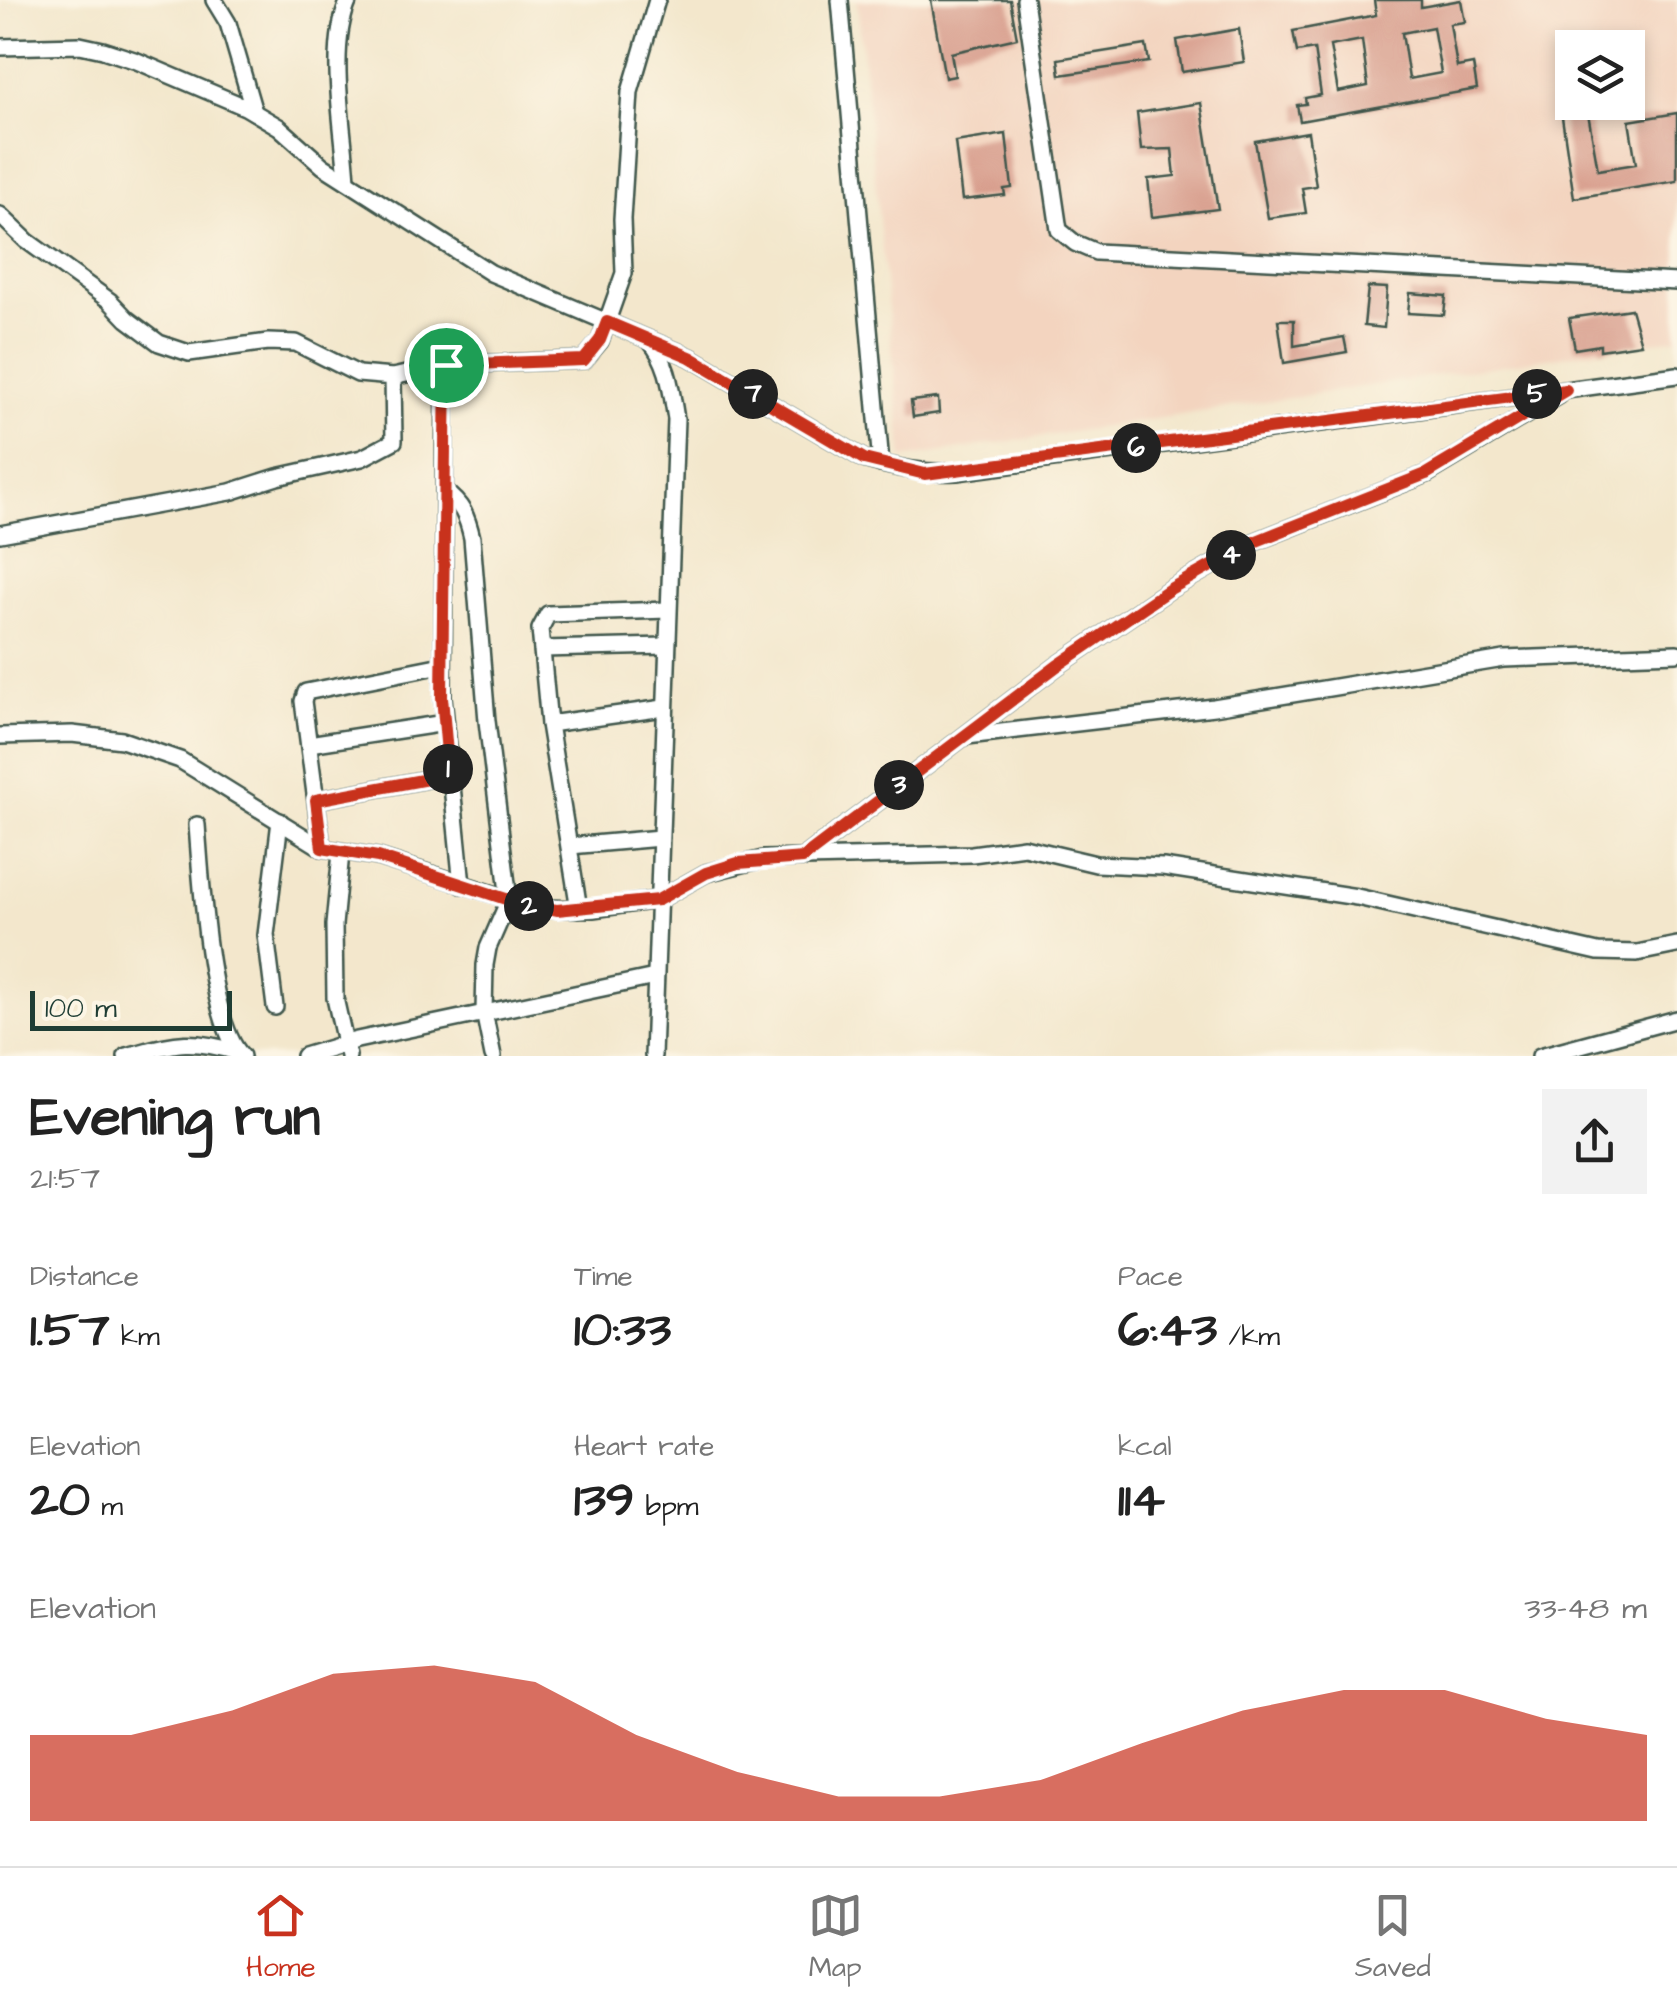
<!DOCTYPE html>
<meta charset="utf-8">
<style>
:root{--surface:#fff;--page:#f2f2f2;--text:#222;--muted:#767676;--line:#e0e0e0;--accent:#c8321e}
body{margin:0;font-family:"Architects Daughter",sans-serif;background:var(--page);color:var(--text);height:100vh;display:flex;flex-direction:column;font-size:38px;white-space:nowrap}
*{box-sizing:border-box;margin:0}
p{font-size:32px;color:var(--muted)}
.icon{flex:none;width:55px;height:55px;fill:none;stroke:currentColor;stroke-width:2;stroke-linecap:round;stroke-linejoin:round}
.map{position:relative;height:1056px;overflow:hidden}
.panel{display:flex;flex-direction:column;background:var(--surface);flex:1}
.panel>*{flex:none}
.buttons{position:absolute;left:1555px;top:30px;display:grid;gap:20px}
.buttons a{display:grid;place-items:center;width:90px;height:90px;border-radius:0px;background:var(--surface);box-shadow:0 5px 15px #0003;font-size:50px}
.scale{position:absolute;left:30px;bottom:25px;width:202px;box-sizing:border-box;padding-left:10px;border:5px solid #1f3d34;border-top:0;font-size:28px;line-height:35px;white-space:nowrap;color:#1f3d34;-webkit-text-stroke:8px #fcf5e5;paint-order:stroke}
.pin{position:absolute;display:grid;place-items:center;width:85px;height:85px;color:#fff;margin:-42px;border:5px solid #fff;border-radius:50%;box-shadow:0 2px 10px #0007}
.km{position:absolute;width:50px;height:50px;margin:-25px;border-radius:50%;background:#222;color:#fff;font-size:28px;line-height:50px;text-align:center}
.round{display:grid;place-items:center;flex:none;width:105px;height:105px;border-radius:0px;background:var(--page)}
.head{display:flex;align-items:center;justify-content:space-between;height:170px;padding:0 30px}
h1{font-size:55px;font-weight:700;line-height:75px}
.figures{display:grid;grid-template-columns:repeat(3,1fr);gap:15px;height:170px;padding:10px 30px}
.figures div{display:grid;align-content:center}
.figures b{font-size:50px;font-weight:700}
.figures small{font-size:28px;font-weight:400}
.figures p{font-size:28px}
.chart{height:280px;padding:20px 30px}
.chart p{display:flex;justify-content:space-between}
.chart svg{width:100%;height:180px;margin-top:10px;fill:var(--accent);opacity:.7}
.tab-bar{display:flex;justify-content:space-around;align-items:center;height:140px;border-top:2px solid var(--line);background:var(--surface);font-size:28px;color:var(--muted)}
.tab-bar a{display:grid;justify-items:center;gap:5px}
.tab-bar .active{color:var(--accent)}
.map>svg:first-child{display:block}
.built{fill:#f3d4bf;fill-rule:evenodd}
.building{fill:#d89e8d;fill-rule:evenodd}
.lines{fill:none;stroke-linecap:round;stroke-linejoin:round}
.minor-casing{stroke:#3f564b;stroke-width:20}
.minor{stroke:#fff;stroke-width:15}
.route-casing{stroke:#fff;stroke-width:20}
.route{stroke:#c8321e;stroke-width:12}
</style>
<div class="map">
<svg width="1677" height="1056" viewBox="0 0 1677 1056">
<rect width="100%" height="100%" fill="#fcf5e5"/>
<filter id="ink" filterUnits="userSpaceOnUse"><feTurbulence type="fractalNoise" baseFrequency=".01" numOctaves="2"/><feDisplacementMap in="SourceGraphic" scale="20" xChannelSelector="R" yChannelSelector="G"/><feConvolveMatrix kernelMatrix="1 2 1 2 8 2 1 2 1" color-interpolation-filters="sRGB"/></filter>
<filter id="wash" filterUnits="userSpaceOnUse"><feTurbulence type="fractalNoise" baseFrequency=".0048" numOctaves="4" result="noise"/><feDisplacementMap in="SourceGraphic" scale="40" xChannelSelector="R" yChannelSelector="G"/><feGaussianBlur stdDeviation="2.25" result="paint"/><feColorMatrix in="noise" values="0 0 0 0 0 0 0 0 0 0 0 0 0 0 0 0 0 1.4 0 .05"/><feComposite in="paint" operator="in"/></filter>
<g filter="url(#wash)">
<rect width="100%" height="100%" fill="#f3e7cc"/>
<path class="built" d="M 857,0 L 1677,0 L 1677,338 L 903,458 ZM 1572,48 L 1628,48 L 1628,102 L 1572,102 Z"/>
<g id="blocks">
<g class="building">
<path d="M 931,0 L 1010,0 L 1017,38 L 951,53 L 955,76 L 945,78 Z"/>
<path d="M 1374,0 L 1421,0 L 1421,7 L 1461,0 L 1465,22 L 1450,24 L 1457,67 L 1473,64 L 1477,89 L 1300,121 L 1297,105 L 1306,104 L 1305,98 L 1321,95 L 1314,49 L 1297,52 L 1293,31 L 1376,15 ZM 1433,27 L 1441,73 L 1409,79 L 1402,33 ZM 1362,40 L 1368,86 L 1338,92 L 1330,46 Z"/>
<path d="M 1239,29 L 1244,62 L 1182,72 L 1177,40 Z"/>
<path d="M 1146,45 L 1149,62 L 1060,75 L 1058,59 Z"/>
<path d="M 1572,94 L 1572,102 L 1586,102 L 1598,170 L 1636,164 L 1629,121 L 1677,113 L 1677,181 L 1574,198 L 1559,97 Z"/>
<path d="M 1201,103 L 1218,209 L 1152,217 L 1148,179 L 1175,176 L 1172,149 L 1141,150 L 1137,113 Z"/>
<path d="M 1308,132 L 1316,186 L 1302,188 L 1306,213 L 1268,218 L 1255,141 Z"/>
<path d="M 1006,134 L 1012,188 L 1004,189 L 1005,195 L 962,200 L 955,142 Z"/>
<path d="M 1368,287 L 1387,288 L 1384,328 L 1364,326 Z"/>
<path d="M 1410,293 L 1446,296 L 1444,315 L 1408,313 Z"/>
<path d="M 1631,309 L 1641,344 L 1600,350 L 1600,345 L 1575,349 L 1569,318 Z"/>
<path d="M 1278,320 L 1294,320 L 1294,346 L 1344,337 L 1347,352 L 1284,363 Z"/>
<path d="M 938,398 L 939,413 L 913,417 L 911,401 Z"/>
</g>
</g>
</g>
<g filter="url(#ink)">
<use href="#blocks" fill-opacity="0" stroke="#3f564b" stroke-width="2.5"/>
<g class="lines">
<g class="minor-casing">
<g id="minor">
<path d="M 214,0 L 228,23 L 254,112"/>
<path d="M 840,0 L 881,464"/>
<path d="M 1025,0 L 1059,230 L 1075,243 L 1096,252 L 1677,282"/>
<path d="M 0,47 L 80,45 L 103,50 L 137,61 L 245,107 L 279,127 L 323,166 L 491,273 L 690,357 L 864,459 C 896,468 924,474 957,472 L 1677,375"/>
<path d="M 347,181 C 344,127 327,49 349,0"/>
<path d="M 0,215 L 27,241 L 110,301 L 127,319 L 159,343 L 189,353 L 268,342 L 296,343 L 358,374 L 393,377 L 445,365 L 584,360 L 600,341 L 624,273 L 622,219 L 630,92 L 657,0"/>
<path d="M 650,341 C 669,363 671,390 676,419 L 653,1056"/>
<path d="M 445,365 L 443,697 L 462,885"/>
<path d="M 444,491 C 462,504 467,516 472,538 L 487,721 L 509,900 L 488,948 L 485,965 L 484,1012 L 493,1056"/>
<path d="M 0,534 L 230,492 L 277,477 L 362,458 L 394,441 L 393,377"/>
<path d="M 542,649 L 666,646"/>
<path d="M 549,724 L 664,708"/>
<path d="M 0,736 L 72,734 L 122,740 L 180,760 L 322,848 L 378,857 L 537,908 L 593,909 L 658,900 L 706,873 L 763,859 L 972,854 L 1024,847 L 1096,864 L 1163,867 L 1357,897 L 1598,952 L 1637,953 L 1677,945"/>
<path d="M 967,736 L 1214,707 L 1504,659 L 1677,653"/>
<path d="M 309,744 L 445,723"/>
<path d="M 316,800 L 449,775"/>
<path d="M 197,825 C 201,875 208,1022 242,1056"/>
<path d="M 570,846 L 660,838"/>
<path d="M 322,848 L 303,701 L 306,692 L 442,665"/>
<path d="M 341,853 L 334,925 L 335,998 L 348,1056"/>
<path d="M 803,858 L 1057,666 L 1170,589 L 1254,542 L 1427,474 L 1559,395"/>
<path d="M 579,909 L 549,724 L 540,629 L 548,614 L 668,610"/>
<path d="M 275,1007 L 266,935 L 280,821"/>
<path d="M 126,1056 C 173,1044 187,1037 237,1052"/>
<path d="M 304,1056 L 357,1040 L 655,977"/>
<path d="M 1540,1056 L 1677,1019"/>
</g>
</g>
<use href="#minor" class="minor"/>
</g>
</g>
<g class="lines" filter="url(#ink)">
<g class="route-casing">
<path id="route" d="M 607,322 L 690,357 L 864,459 L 925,474 L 1566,390 L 1426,474 L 1254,542 L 1170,589 L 1057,666 L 803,858 L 738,863 L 706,873 L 658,900 L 557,910 L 509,900 L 378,857 L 322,848 L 316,800 L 449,775 L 442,697 L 446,365 L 584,360 L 600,340 Z"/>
</g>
<use href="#route" class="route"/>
</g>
</svg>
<div class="buttons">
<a><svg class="icon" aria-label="layers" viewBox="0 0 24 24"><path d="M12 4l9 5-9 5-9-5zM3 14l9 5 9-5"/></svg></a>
</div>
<div class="scale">100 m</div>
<div class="pin" style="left:446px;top:365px;background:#1e9e55"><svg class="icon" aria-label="arrive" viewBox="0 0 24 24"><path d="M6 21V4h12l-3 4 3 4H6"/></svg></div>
<b class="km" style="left:448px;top:769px">1</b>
<b class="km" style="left:529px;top:906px">2</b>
<b class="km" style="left:899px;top:785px">3</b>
<b class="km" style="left:1231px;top:555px">4</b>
<b class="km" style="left:1537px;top:394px">5</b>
<b class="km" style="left:1136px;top:448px">6</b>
<b class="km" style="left:753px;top:394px">7</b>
</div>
<section class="panel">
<div class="head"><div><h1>Evening run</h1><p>21:57</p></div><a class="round"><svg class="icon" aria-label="share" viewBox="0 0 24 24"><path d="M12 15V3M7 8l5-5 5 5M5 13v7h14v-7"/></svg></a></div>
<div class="figures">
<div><p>Distance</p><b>1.57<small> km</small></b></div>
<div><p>Time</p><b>10:33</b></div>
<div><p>Pace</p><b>6:43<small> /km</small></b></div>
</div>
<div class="figures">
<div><p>Elevation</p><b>20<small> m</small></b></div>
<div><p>Heart rate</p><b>139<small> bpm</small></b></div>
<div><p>kcal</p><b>114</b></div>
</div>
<div class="chart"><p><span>Elevation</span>33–48 m</p>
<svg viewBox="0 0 160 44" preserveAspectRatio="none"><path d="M0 44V23L10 23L20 17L30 8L40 6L50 10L60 23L70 32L80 38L90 38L100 34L110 25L120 17L130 12L140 12L150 19L160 23V44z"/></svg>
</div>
</section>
<nav class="tab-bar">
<a class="active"><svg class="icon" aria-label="home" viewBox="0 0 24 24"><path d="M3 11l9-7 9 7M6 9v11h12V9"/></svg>Home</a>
<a><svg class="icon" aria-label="map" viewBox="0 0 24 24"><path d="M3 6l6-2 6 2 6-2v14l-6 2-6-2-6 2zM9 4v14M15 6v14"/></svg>Map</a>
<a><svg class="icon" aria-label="saved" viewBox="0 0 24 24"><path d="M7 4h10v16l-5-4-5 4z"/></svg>Saved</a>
</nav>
